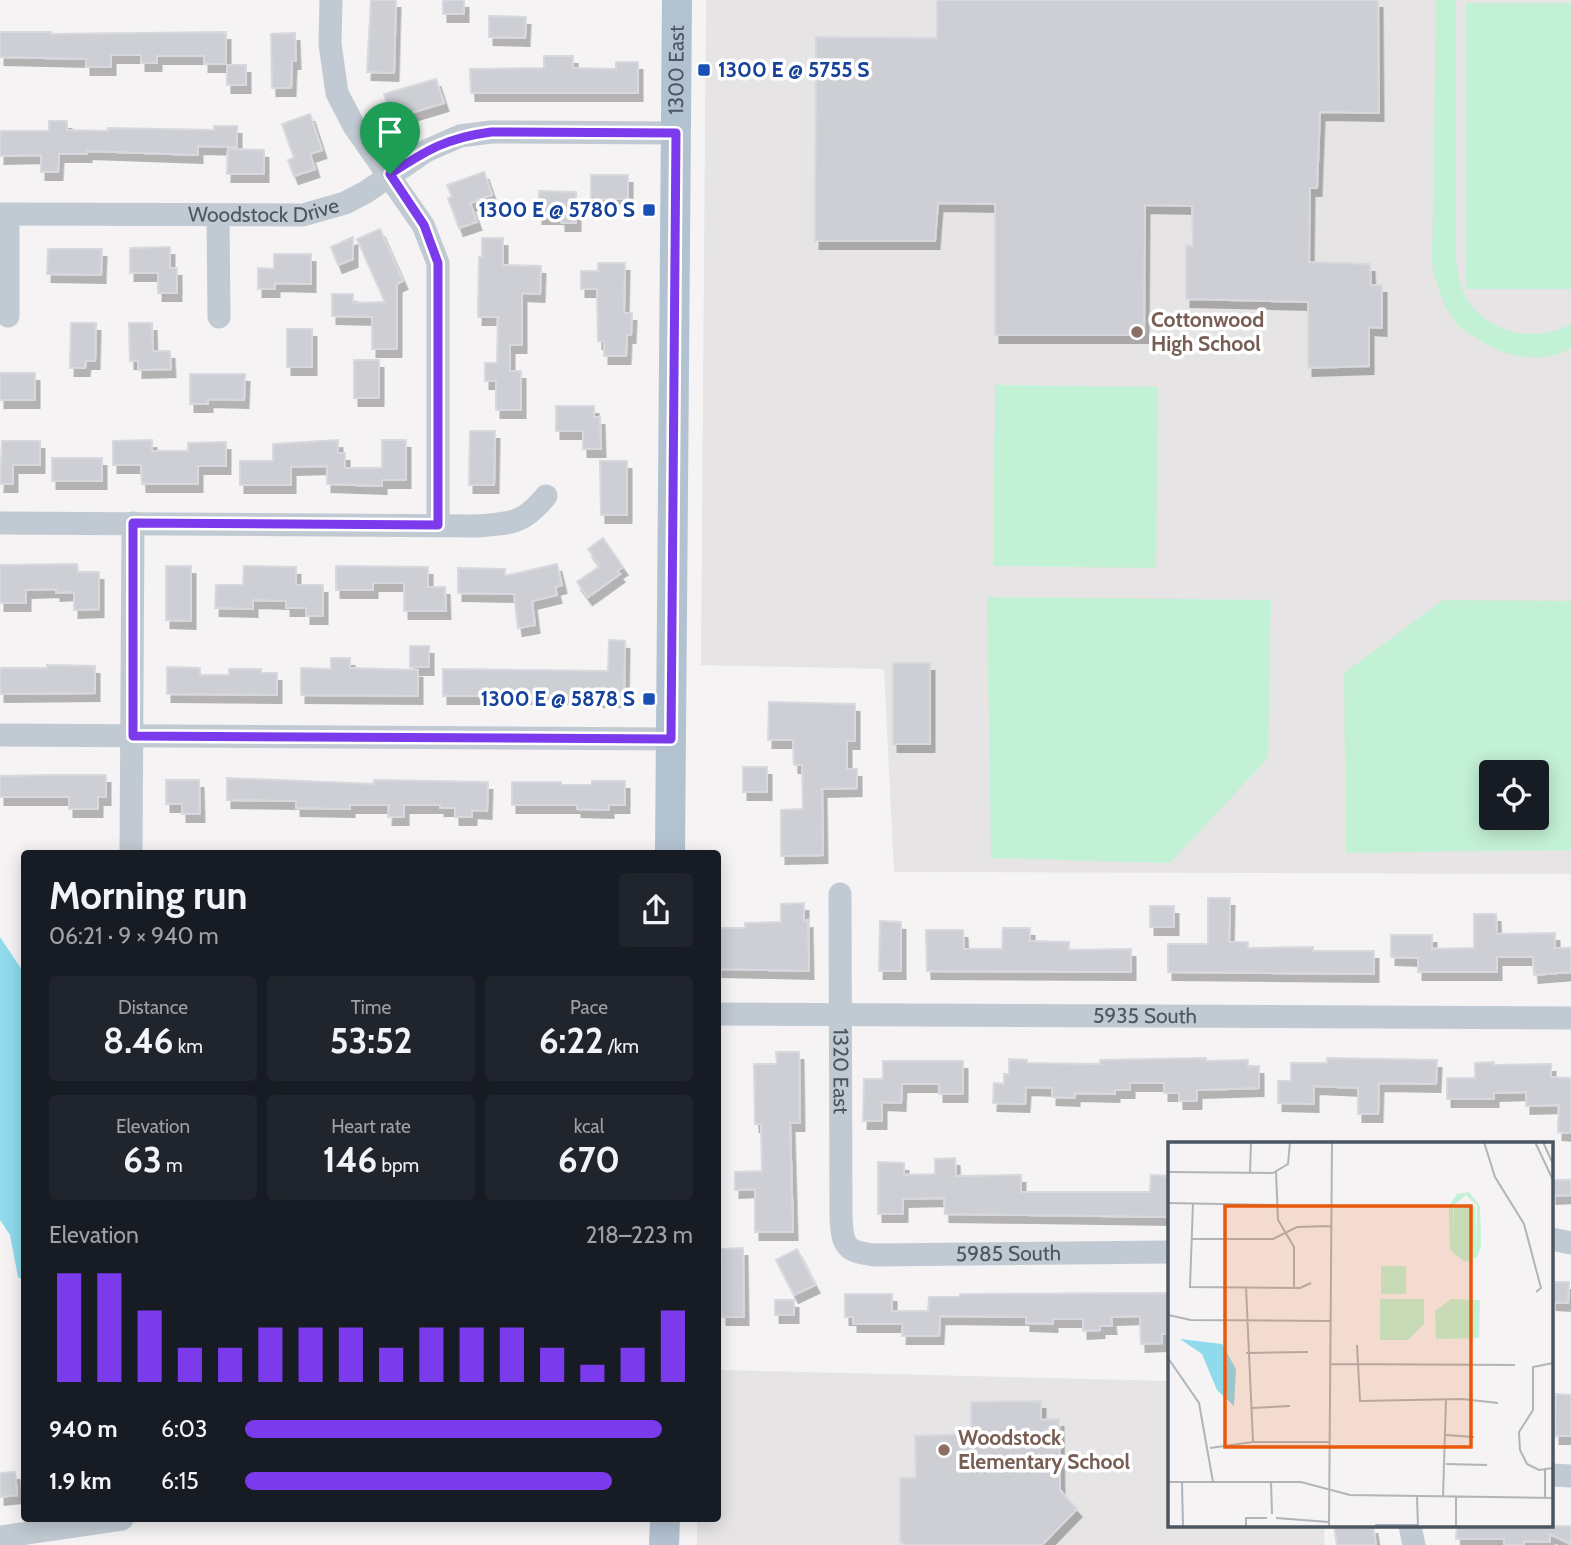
<!DOCTYPE html>
<meta charset="utf-8">
<style>
:root{--surface:#171b24;--page:#20242c;--text:#f1f3f6;--muted:#9ea1a6;--accent:#7c3aed}
body{margin:0;font-family:Cabin,sans-serif;background:var(--page);color:var(--text);height:100vh;display:flex;flex-direction:column;font-size:26px;white-space:nowrap}
*{box-sizing:border-box;margin:0}
p{font-size:23px;color:var(--muted)}
.icon{flex:none;width:38px;height:38px;fill:none;stroke:currentColor;stroke-width:2;stroke-linecap:round;stroke-linejoin:round}
.map{position:relative;flex:1;overflow:hidden}
.side{position:absolute;left:21px;top:850px;width:700px;height:672px;display:flex;flex-direction:column;background:var(--surface);border-radius:7px;box-shadow:0 4px 18px #0003}
.side>*{flex:none}
.buttons{position:absolute;left:1479px;top:760px;display:grid;gap:14px}
.buttons a{display:grid;place-items:center;width:70px;height:70px;border-radius:7px;background:var(--surface);box-shadow:0 4px 18px #0003;font-size:35px}
.pin{position:absolute;display:grid;place-items:center;width:60px;height:60px;color:#fff;margin:-72px -30px;border-radius:50% 50% 50% 0;rotate:-45deg;box-shadow:0 0 7px #0007}
.pin .icon{rotate:45deg}
.round{display:grid;place-items:center;flex:none;width:74px;height:74px;border-radius:7px;background:var(--page)}
.overview{display:flex;align-items:center;justify-content:space-between;height:119px;padding:0 28px}
h1{font-size:38px;font-weight:700;line-height:52px}
.stats{display:grid;grid-template-columns:repeat(3,1fr);gap:10px;height:119px;padding:7px 28px}
.stats div{display:grid;align-content:center;border-radius:7px;background:var(--page);text-align:center}
.stats b{font-size:35px;font-weight:700}
.stats small{font-size:19px;font-weight:400}
.stats p{font-size:19px}
.chart{height:196px;padding:14px 28px}
.chart p{display:flex;justify-content:space-between}
.chart svg{width:100%;height:126px;margin-top:7px;stroke:var(--accent);stroke-width:6}
ul{padding:0 28px;list-style:none;font-size:23px}
li{display:grid;grid-template-columns:112px 84px 1fr;align-items:center;height:52px}
li i{height:18px;border-radius:9px;background:var(--accent)}
.map>svg:first-child{display:block}
.education{fill:#e6e4e5;fill-rule:evenodd}
.green{fill:#c3f1d5;fill-rule:evenodd}
.water{fill:#90daee}
.building{fill:#cdcfd5;stroke:#d7d9de;stroke-width:2;filter:url(#shadow)}
.lines{fill:none;stroke-linecap:round;stroke-linejoin:round}
.minor{stroke:#c1cad2;stroke-width:23}
.major{stroke:#b3c2d1;stroke-width:30}
.route-casing{stroke:#fff;stroke-width:14}
.route{stroke:#7c3aed;stroke-width:9}
.transit-dot{fill:#1a4fb4;stroke:#fff;stroke-width:2.5}
.education-dot{fill:#8d6e63;stroke:#fff;stroke-width:2.5}
.labels{text-anchor:middle;stroke-width:7;stroke-linejoin:round;paint-order:stroke}
.street-label{font-size:21px;fill:#4a5661;stroke:#fff}
.transit-label{font-size:21px;font-weight:bold;fill:#164399;stroke:#fff;text-anchor:end}
.education-label{font-size:21px;font-weight:bold;fill:#785e54;stroke:#fff;text-anchor:start}
.inset-road{fill:none;stroke:#b1b4b9;stroke-width:2}
.view{fill:#e8590c;fill-opacity:0.15;stroke:#e8590c;stroke-width:3.5}
.inset-edge{fill:none;stroke:#4a5661;stroke-width:3.5}
</style>
<div class="map">
<svg width="1571" height="1545" viewBox="0 0 1571 1545">
<defs>
<filter id="shadow"><feDropShadow dx="4.5" dy="8" stdDeviation="0" flood-color="#0004"/></filter>
</defs>
<rect width="100%" height="100%" fill="#f5f3f3"/>
<g class="education">
<path d="M 706,0 L 1571,0 L 1571,874 L 894,872 L 884,669 L 701,665 ZM 1491,772 L 1536,772 L 1536,817 L 1491,817 Z"/>
<path d="M 718,1370 L 1170,1381 L 1170,1526 L 1325,1526 L 1324,1545 L 697,1545 L 697,1519 L 718,1519 Z"/>
</g>
<g class="green">
<path d="M 1436,0 L 1456,0 L 1456,259 C 1458,272 1460,290 1468,301 C 1492,335 1536,343 1571,324 L 1571,348 C 1539,367 1498,355 1470,334 C 1464,330 1457,326 1454,320 C 1442,303 1436,284 1432,265 Z"/>
<path d="M 1466,3 L 1571,3 L 1571,289 L 1465,289 Z"/>
<path d="M 995,385 L 1158,387 L 1156,568 L 993,566 Z"/>
<path d="M 987,597 L 1271,600 L 1268,758 L 1170,863 L 991,858 Z"/>
<path d="M 1443,600 L 1571,601 L 1571,850 L 1346,853 L 1344,673 ZM 1491,772 L 1536,772 L 1536,817 L 1491,817 Z"/>
</g>
<path class="water" d="M 0,937 L 24,973 L 24,1280 L 18,1277 L 10,1235 L 0,1220 Z"/>
<g class="building">
<path d="M 371,0 L 396,0 L 394,73 L 367,72 Z"/>
<rect x="443" y="0" width="21" height="14"/>
<path d="M 937,0 L 1378,0 L 1379,113 L 1320,112 L 1317,188 L 1310,188 L 1309,262 L 1370,264 L 1371,285 L 1382,285 L 1382,328 L 1369,327 L 1369,366 L 1308,368 L 1308,302 L 1186,299 L 1186,245 L 1193,246 L 1192,206 L 1145,205 L 1144,335 L 995,335 L 995,204 L 938,203 L 935,241 L 815,241 L 816,37 L 937,38 Z"/>
<path d="M 489,16 L 526,17 L 525,38 L 489,37 Z"/>
<path d="M 0,32 L 51,32 L 51,34 L 226,32 L 226,64 L 204,64 L 204,56 L 157,56 L 157,63 L 141,63 L 141,55 L 111,55 L 111,67 L 86,67 L 86,59 L 0,57 Z"/>
<path d="M 295,33 L 296,61 L 292,61 L 291,88 L 272,88 L 271,34 Z"/>
<path d="M 544,56 L 573,56 L 573,68 L 616,69 L 616,62 L 638,62 L 638,93 L 471,93 L 470,69 L 544,68 Z"/>
<rect x="227" y="65" width="19" height="20"/>
<path d="M 436,79 L 444,103 L 391,119 L 384,94 Z"/>
<path d="M 310,114 L 322,150 L 310,154 L 315,169 L 294,176 L 288,160 L 294,158 L 282,124 Z"/>
<path d="M 49,121 L 67,121 L 67,130 L 108,131 L 108,128 L 214,130 L 214,126 L 237,126 L 237,147 L 198,146 L 198,155 L 87,151 L 87,154 L 59,154 L 58,172 L 41,172 L 41,155 L 0,156 L 0,131 L 49,131 Z"/>
<path d="M 228,149 L 264,150 L 264,174 L 227,174 Z"/>
<path d="M 484,172 L 492,195 L 470,203 L 477,222 L 459,228 L 448,198 L 452,197 L 447,185 Z"/>
<rect x="591" y="175" width="37" height="24"/>
<path d="M 539,191 L 576,192 L 576,223 L 561,223 L 561,216 L 538,216 Z"/>
<path d="M 380,229 L 403,281 L 397,284 L 397,349 L 372,349 L 372,317 L 332,316 L 332,294 L 353,294 L 353,303 L 385,302 L 357,239 Z"/>
<path d="M 353,237 L 353,259 L 338,265 L 331,247 Z"/>
<path d="M 482,238 L 503,238 L 503,265 L 541,266 L 540,294 L 522,293 L 522,345 L 510,345 L 510,371 L 521,371 L 521,410 L 496,410 L 496,381 L 485,381 L 485,363 L 497,363 L 498,317 L 478,317 L 479,257 L 482,257 Z"/>
<path d="M 170,247 L 170,268 L 177,268 L 177,293 L 158,293 L 158,273 L 130,273 L 130,248 Z"/>
<path d="M 48,249 L 102,249 L 101,275 L 47,274 Z"/>
<path d="M 274,254 L 311,254 L 311,284 L 275,283 L 275,289 L 258,289 L 258,268 L 274,269 Z"/>
<path d="M 598,263 L 625,263 L 624,313 L 632,313 L 631,335 L 627,335 L 626,356 L 604,356 L 604,341 L 598,341 L 597,289 L 581,289 L 581,271 L 598,271 Z"/>
<path d="M 71,323 L 96,323 L 95,361 L 86,361 L 85,368 L 70,368 Z"/>
<path d="M 129,323 L 152,323 L 153,351 L 170,351 L 171,369 L 138,370 L 138,361 L 130,361 Z"/>
<rect x="287" y="329" width="25" height="38"/>
<rect x="354" y="360" width="25" height="38"/>
<rect x="0" y="373" width="35" height="27"/>
<path d="M 190,374 L 245,374 L 244,400 L 208,399 L 208,404 L 190,404 Z"/>
<path d="M 556,406 L 594,406 L 594,417 L 600,417 L 601,449 L 583,449 L 583,431 L 556,431 Z"/>
<path d="M 470,431 L 495,431 L 494,485 L 469,485 Z"/>
<path d="M 152,440 L 152,451 L 188,451 L 188,443 L 226,442 L 226,466 L 198,466 L 198,484 L 142,484 L 141,465 L 113,465 L 113,441 Z"/>
<path d="M 338,440 L 338,453 L 345,453 L 345,468 L 382,468 L 382,440 L 406,440 L 406,480 L 382,480 L 382,486 L 327,484 L 327,466 L 291,467 L 291,485 L 240,485 L 240,461 L 273,461 L 273,444 Z"/>
<path d="M 2,441 L 40,441 L 40,465 L 13,465 L 13,484 L 0,484 Z"/>
<rect x="52" y="458" width="50" height="23"/>
<path d="M 600,461 L 627,461 L 627,515 L 601,515 Z"/>
<path d="M 603,538 L 623,567 L 617,571 L 620,574 L 588,597 L 577,582 L 600,566 L 588,549 Z"/>
<path d="M 77,564 L 78,572 L 99,572 L 99,609 L 74,610 L 74,592 L 56,593 L 56,589 L 26,590 L 26,603 L 0,603 L 0,565 Z"/>
<path d="M 557,564 L 562,585 L 555,587 L 557,595 L 532,601 L 535,625 L 518,628 L 514,594 L 458,593 L 458,568 L 505,569 L 505,576 Z"/>
<path d="M 166,566 L 191,566 L 191,621 L 166,620 Z"/>
<path d="M 244,566 L 296,567 L 296,585 L 323,585 L 323,616 L 306,616 L 306,608 L 286,608 L 286,601 L 253,600 L 253,609 L 215,608 L 216,585 L 243,585 Z"/>
<path d="M 336,566 L 428,567 L 428,587 L 445,587 L 446,611 L 404,611 L 404,583 L 373,583 L 373,590 L 336,590 Z"/>
<path d="M 609,640 L 625,641 L 624,699 L 577,699 L 577,696 L 443,696 L 443,669 L 608,671 Z"/>
<rect x="410" y="646" width="19" height="21"/>
<path d="M 331,658 L 350,658 L 350,668 L 418,670 L 418,696 L 301,695 L 301,668 L 331,669 Z"/>
<rect x="893" y="663" width="37" height="81"/>
<path d="M 47,665 L 95,666 L 95,693 L 0,694 L 0,668 L 47,668 Z"/>
<path d="M 167,667 L 200,668 L 200,675 L 229,675 L 229,669 L 261,669 L 261,673 L 277,673 L 277,695 L 167,694 Z"/>
<path d="M 769,702 L 855,704 L 855,741 L 847,741 L 847,769 L 857,769 L 857,788 L 822,789 L 823,855 L 781,856 L 781,810 L 803,809 L 802,765 L 794,765 L 793,740 L 768,740 Z"/>
<rect x="743" y="767" width="24" height="25"/>
<path d="M 53,775 L 106,775 L 106,797 L 98,797 L 98,809 L 69,809 L 69,797 L 0,797 L 0,776 Z"/>
<path d="M 227,778 L 374,784 L 374,780 L 488,782 L 487,811 L 472,810 L 472,817 L 455,817 L 455,808 L 440,808 L 440,805 L 404,805 L 404,817 L 388,817 L 389,805 L 350,805 L 350,809 L 296,808 L 296,801 L 227,800 Z"/>
<path d="M 166,780 L 199,780 L 200,814 L 182,814 L 182,804 L 166,804 Z"/>
<path d="M 592,781 L 625,781 L 625,805 L 609,805 L 609,810 L 577,809 L 577,805 L 512,805 L 512,782 L 561,782 L 561,785 L 592,785 Z"/>
<path d="M 1208,898 L 1230,898 L 1229,942 L 1248,942 L 1248,948 L 1313,947 L 1313,951 L 1374,951 L 1374,974 L 1168,972 L 1168,944 L 1208,944 Z"/>
<path d="M 804,903 L 804,921 L 808,920 L 809,971 L 718,969 L 718,928 L 745,928 L 745,923 L 781,922 L 781,904 Z"/>
<rect x="1150" y="906" width="24" height="21"/>
<path d="M 1474,914 L 1496,914 L 1497,934 L 1555,933 L 1555,948 L 1571,948 L 1571,972 L 1534,975 L 1533,957 L 1497,957 L 1497,972 L 1418,972 L 1418,958 L 1391,957 L 1391,935 L 1432,935 L 1432,949 L 1474,948 Z"/>
<path d="M 880,921 L 901,922 L 901,971 L 879,971 Z"/>
<path d="M 1003,928 L 1030,928 L 1030,941 L 1069,942 L 1069,950 L 1131,949 L 1131,972 L 927,971 L 926,930 L 963,930 L 964,949 L 1002,949 Z"/>
<path d="M 776,1052 L 799,1052 L 800,1123 L 790,1123 L 793,1232 L 755,1232 L 755,1189 L 735,1190 L 735,1172 L 762,1171 L 761,1124 L 755,1124 L 754,1064 L 777,1064 Z"/>
<path d="M 1206,1058 L 1206,1061 L 1248,1060 L 1248,1066 L 1259,1066 L 1259,1088 L 1197,1090 L 1197,1101 L 1179,1101 L 1179,1093 L 1164,1093 L 1164,1083 L 1130,1083 L 1130,1090 L 1115,1090 L 1115,1094 L 1075,1093 L 1075,1098 L 1052,1097 L 1052,1088 L 1026,1087 L 1025,1104 L 993,1103 L 994,1083 L 1004,1084 L 1004,1074 L 1009,1074 L 1009,1059 L 1027,1060 L 1027,1063 L 1100,1064 L 1100,1060 Z"/>
<path d="M 1327,1058 L 1437,1060 L 1436,1084 L 1379,1083 L 1378,1114 L 1358,1114 L 1358,1088 L 1314,1086 L 1314,1104 L 1278,1103 L 1278,1081 L 1291,1081 L 1291,1063 L 1327,1063 Z"/>
<path d="M 883,1061 L 963,1061 L 963,1094 L 939,1094 L 939,1084 L 902,1084 L 901,1103 L 882,1102 L 882,1121 L 863,1121 L 864,1079 L 883,1079 Z"/>
<path d="M 1494,1062 L 1494,1065 L 1551,1064 L 1551,1077 L 1571,1078 L 1571,1133 L 1558,1132 L 1559,1105 L 1526,1106 L 1526,1092 L 1494,1093 L 1494,1099 L 1447,1099 L 1447,1078 L 1475,1078 L 1475,1063 Z"/>
<path d="M 955,1158 L 956,1176 L 1021,1175 L 1021,1192 L 1150,1192 L 1151,1175 L 1170,1176 L 1168,1217 L 945,1214 L 944,1198 L 903,1199 L 903,1214 L 878,1214 L 878,1162 L 904,1163 L 904,1175 L 935,1174 L 935,1159 Z"/>
<path d="M 1552,1180 L 1571,1180 L 1571,1195 L 1552,1196 Z"/>
<path d="M 743,1248 L 744,1317 L 722,1317 L 721,1249 Z"/>
<path d="M 797,1249 L 815,1285 L 794,1295 L 776,1260 Z"/>
<path d="M 1552,1282 L 1569,1282 L 1568,1303 L 1552,1302 Z"/>
<path d="M 1170,1293 L 1170,1334 L 1162,1334 L 1162,1343 L 1141,1344 L 1140,1316 L 1111,1317 L 1112,1326 L 1100,1326 L 1100,1330 L 1083,1331 L 1083,1319 L 1053,1319 L 1053,1324 L 1026,1323 L 1026,1317 L 940,1316 L 939,1336 L 902,1336 L 903,1324 L 853,1324 L 853,1317 L 845,1317 L 845,1294 L 892,1294 L 892,1311 L 928,1311 L 929,1297 L 960,1297 L 960,1294 Z"/>
<rect x="775" y="1300" width="19" height="15"/>
<path d="M 1556,1394 L 1571,1395 L 1571,1436 L 1555,1436 Z"/>
<path d="M 1041,1401 L 1041,1420 L 1059,1419 L 1060,1490 L 1077,1509 L 1042,1545 L 904,1545 L 900,1541 L 900,1478 L 916,1478 L 915,1436 L 971,1434 L 971,1402 Z"/>
<path d="M 15,1472 L 17,1495 L 0,1497 L 0,1473 Z"/>
<path d="M 1334,1526 L 1373,1526 L 1376,1545 L 1337,1545 Z"/>
<path d="M 1457,1526 L 1571,1526 L 1571,1544 L 1550,1534 L 1550,1542 L 1524,1541 L 1524,1545 L 1504,1545 L 1504,1539 L 1456,1539 Z"/>
</g>
<g class="lines">
<g class="minor">
<path d="M 331,0 L 330,44 L 337,93 L 354,126 L 423,225 L 438,263 L 438,525"/>
<path id="s1" d="M 0,214 L 303,215 L 345,203 L 366,192 L 426,151 L 460,136 L 491,132 L 676,133"/>
<path d="M 8,214 L 8,316"/>
<path d="M 218,216 L 219,317"/>
<path d="M 0,523 L 477,526 C 512,523 523,524 546,496"/>
<path d="M 0,735 L 671,739"/>
<path d="M 131,854 L 133,523"/>
<path id="s2" d="M 840,894 L 841,1215 C 842,1246 845,1252 876,1255 L 1170,1252"/>
<path id="s3" d="M 718,1014 L 1571,1018"/>
<path d="M 1552,1239 L 1571,1243"/>
<path d="M 1552,1475 L 1571,1476"/>
<path d="M 1410,1526 L 1414,1545"/>
<path d="M 0,1537 L 122,1519"/>
</g>
<g class="major">
<path id="s4" d="M 670,854 L 677,0"/>
<path d="M 664,1545 L 665,1519"/>
</g>
</g>
<g class="lines">
<g class="route-casing">
<path id="route" d="M 491,132 L 676,133 L 671,739 L 133,736 L 133,523 L 438,525 L 438,263 L 424,225 L 390,174 C 427,150 446,138 491,132 Z"/>
</g>
<use href="#route" class="route"/>
</g>
<g class="transit-dot">
<rect x="697" y="63" width="14" height="14" rx="3.5"/>
<rect x="642" y="203" width="14" height="14" rx="3.5"/>
<rect x="642" y="692" width="14" height="14" rx="3.5"/>
</g>
<g class="education-dot">
<circle cx="1137" cy="332" r="7"/>
<circle cx="944" cy="1450" r="7"/>
</g>
<g class="labels">
<g class="street-label">
<text dy="7" stroke="none"><textPath href="#s4" startOffset="784">1300 East</textPath></text>
<text dy="7" stroke="none"><textPath href="#s1" startOffset="264">Woodstock Drive</textPath></text>
<text dy="7" stroke="none"><textPath href="#s3" startOffset="427">5935 South</textPath></text>
<text dy="7" stroke="none"><textPath href="#s2" startOffset="177">1320 East</textPath></text>
<text dy="7" stroke="none"><textPath href="#s2" startOffset="516">5985 South</textPath></text>
</g>
<g class="transit-label">
<text x="718" y="77" text-anchor="start">1300 E @ 5755 S</text>
<text x="635" y="217">1300 E @ 5780 S</text>
<text x="635" y="706">1300 E @ 5878 S</text>
</g>
<g class="education-label">
<text x="1151" y="327">Cottonwood<tspan x="1151" dy="24">High School</tspan></text>
<text x="958" y="1445">Woodstock<tspan x="958" dy="24">Elementary School</tspan></text>
</g>
</g>
<g transform="translate(1168 1142)">
<rect width="385" height="385" fill="#f5f3f3"/>
<path d="M 301,50 L 312,64 L 313,105 L 309,115 L 297,120 L 282,108 L 281,64 L 289,52 ZM 298,53 L 309,64 L 308,108 L 307,64 L 286,64 L 285,106 L 285,64 ZM 213,124 L 238,124 L 238,152 L 213,152 ZM 212,157 L 256,157 L 256,182 L 240,198 L 212,198 ZM 283,157 L 312,158 L 311,196 L 268,197 L 267,169 Z" fill="#c3f1d5" fill-rule="evenodd"/>
<path d="M 12,197 L 54,202 L 68,227 L 66,264 L 49,248 L 34,212 Z" fill="#90daee"/>
<path class="inset-road" d="M 316,0 L 327,35 L 356,82 L 373,146 L 368,150M 367,0 L 385,38M 375,0 L 385,22M 0,30 L 105,31 L 120,22 L 122,0M 108,30 L 110,78 L 126,105 L 126,146M 82,31 L 83,0M 0,61 L 109,63M 25,61 L 22,145 L 132,146 L 143,141M 24,97 L 105,97 L 129,85 L 163,84M 78,145 L 85,300M 0,173 L 23,178 L 162,179M 189,203 L 192,259 L 294,257 L 330,261M 78,211 L 140,210M 0,216 L 31,261 L 45,340M 385,221 L 365,225 L 365,268 L 351,290 L 352,308 L 359,322 L 371,328 L 385,326M 163,222 L 347,223M 83,266 L 122,264M 277,293 L 306,295M 42,306 L 85,300 L 161,300M 278,322 L 319,323M 377,328 L 377,356M 0,340 L 133,340 L 182,353 L 385,356M 14,340 L 15,385M 103,340 L 104,372M 249,354 L 250,385M 275,355 L 278,257M 108,376 L 161,380M 207,383 L 250,383M 78,385 L 78,376 L 99,376M 161,385 L 164,0M 288,385 L 288,355"/>
<path class="view" d="M 57,64 L 303,64 L 303,305 L 57,305 Z"/>
<rect width="385" height="385" class="inset-edge"/>
</g>
</svg>
<div class="buttons">
<a><svg class="icon" aria-label="locate" viewBox="0 0 24 24"><circle cx="12" cy="12" r="6"/><path d="M12 2v4M12 18v4M2 12h4M18 12h4"/></svg></a>
</div>
<div class="pin" style="left:390px;top:174px;background:#1e9e55"><svg class="icon" aria-label="arrive" viewBox="0 0 24 24"><path d="M6 21V4h12l-3 4 3 4H6"/></svg></div>
<section class="side">
<div class="overview"><div><h1>Morning run</h1><p>06:21 · 9 × 940 m</p></div><a class="round"><svg class="icon" aria-label="share" viewBox="0 0 24 24"><path d="M12 15V3M7 8l5-5 5 5M5 13v7h14v-7"/></svg></a></div>
<div class="stats">
<div><p>Distance</p><b>8.46<small> km</small></b></div>
<div><p>Time</p><b>53:52</b></div>
<div><p>Pace</p><b>6:22<small> /km</small></b></div>
</div>
<div class="stats">
<div><p>Elevation</p><b>63<small> m</small></b></div>
<div><p>Heart rate</p><b>146<small> bpm</small></b></div>
<div><p>kcal</p><b>670</b></div>
</div>
<div class="chart"><p><span>Elevation</span>218–223 m</p>
<svg viewBox="0 0 160 44" preserveAspectRatio="none"><path d="M5 44V6M15 44V6M25 44V19M35 44V32M45 44V32M55 44V25M65 44V25M75 44V25M85 44V32M95 44V25M105 44V25M115 44V25M125 44V32M135 44V38M145 44V32M155 44V19"/></svg>
</div>
<ul>
<li><b>940 m</b>6:03<i style="width:93%"></i></li>
<li><b>1.9 km</b>6:15<i style="width:82%"></i></li>
</ul>
</section>
</div>
